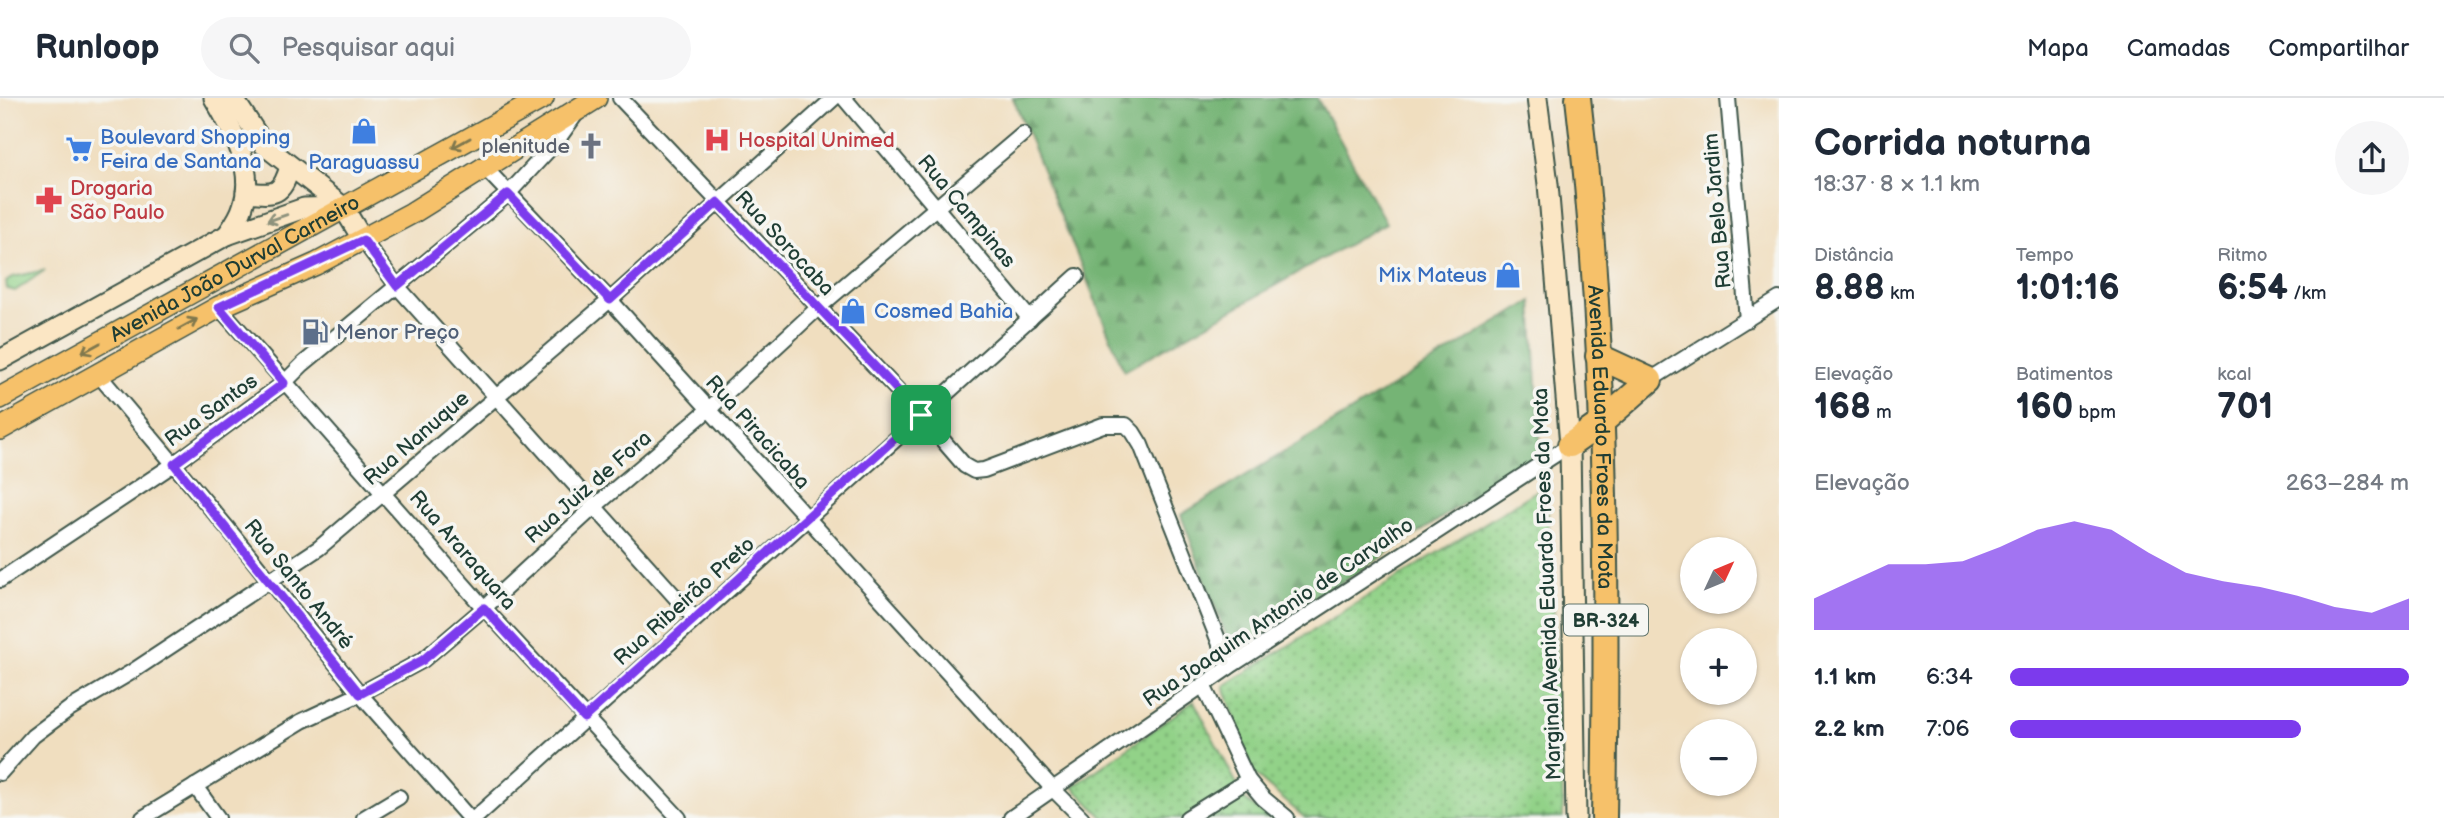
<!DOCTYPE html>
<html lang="pt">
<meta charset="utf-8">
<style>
:root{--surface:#fff;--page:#f6f6f7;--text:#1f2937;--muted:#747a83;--line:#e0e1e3;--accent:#7c3aed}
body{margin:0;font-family:"Balsamiq Sans",sans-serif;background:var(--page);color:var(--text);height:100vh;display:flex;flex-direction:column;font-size:26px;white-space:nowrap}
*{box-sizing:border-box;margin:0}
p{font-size:23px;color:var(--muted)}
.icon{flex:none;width:38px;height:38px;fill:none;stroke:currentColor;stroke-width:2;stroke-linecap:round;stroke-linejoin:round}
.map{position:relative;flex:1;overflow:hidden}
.panel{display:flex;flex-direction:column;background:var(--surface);width:665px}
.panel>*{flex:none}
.needle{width:46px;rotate:46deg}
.fabs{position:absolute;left:1680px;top:439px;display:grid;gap:14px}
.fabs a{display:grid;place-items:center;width:77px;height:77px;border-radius:50%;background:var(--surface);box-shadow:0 2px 5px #0004;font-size:35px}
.pin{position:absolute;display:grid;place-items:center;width:60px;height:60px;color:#fff;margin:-30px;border-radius:14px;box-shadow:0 4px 10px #0006}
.round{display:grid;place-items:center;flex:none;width:74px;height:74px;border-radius:37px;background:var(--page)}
.head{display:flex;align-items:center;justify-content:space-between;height:119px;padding:0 35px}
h1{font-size:38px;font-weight:600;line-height:52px}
.stats{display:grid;grid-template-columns:repeat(3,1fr);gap:10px;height:119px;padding:7px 35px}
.stats div{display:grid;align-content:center}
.stats b{font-size:35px;font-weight:600}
.stats small{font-size:19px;font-weight:400}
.stats p{font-size:19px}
.chart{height:196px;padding:14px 35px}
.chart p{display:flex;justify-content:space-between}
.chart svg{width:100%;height:126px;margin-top:7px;fill:var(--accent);opacity:.7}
ul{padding:0 35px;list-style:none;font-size:23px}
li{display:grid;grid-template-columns:112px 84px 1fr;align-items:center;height:52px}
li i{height:18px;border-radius:9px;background:var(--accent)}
header{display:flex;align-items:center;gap:42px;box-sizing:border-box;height:98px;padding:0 35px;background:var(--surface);border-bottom:2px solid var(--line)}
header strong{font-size:33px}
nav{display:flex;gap:38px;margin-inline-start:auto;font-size:24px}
.search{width:490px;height:63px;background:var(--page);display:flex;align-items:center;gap:18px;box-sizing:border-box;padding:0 24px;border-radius:38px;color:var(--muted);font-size:26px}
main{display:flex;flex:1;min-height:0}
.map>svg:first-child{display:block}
.grass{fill:url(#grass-dots);stroke:#58885e;stroke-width:2}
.forest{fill:url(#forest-firs);stroke:#4a7854;stroke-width:2}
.green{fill:#92d288;stroke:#58885e;stroke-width:2}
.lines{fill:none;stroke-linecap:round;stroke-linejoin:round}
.street-casing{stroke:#3e5549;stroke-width:18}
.secondary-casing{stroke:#3e5549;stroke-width:23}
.primary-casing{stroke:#3e5549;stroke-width:24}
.highway-casing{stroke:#3e5549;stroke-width:28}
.street{stroke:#fff;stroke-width:14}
.secondary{stroke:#fbe6c4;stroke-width:19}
.primary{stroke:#f6c16b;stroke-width:21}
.highway{stroke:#f6c16b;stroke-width:24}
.oneway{stroke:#80784d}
.oneway2{stroke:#8d927c}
.route-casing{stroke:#fff;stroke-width:14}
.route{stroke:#7c3aed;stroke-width:9}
.labels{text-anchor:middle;stroke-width:7;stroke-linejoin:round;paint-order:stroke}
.shield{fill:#f6f6f2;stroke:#60746d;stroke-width:2}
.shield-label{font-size:19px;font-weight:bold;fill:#1f3d34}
.shop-label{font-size:21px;fill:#366cbe;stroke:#f6f6f2;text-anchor:start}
.health-label{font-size:21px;fill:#be3a42;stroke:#f6f6f2;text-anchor:start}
.worship-label{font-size:21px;fill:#5b616d;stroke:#f6f6f2;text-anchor:end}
.street-label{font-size:21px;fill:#1f3d34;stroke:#f6f6f2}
.service-label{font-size:21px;fill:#4e5e75;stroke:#f6f6f2;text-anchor:start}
</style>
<header>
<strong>Runloop</strong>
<div class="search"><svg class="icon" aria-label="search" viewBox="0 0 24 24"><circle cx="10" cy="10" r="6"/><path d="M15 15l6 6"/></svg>Pesquisar aqui</div>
<nav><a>Mapa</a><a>Camadas</a><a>Compartilhar</a></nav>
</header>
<main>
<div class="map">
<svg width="1779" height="720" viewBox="0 0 1779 720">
<defs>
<pattern id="grass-dots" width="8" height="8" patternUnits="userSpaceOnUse" patternTransform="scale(1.75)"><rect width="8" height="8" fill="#92d288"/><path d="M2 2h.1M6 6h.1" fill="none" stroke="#77ac70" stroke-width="1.8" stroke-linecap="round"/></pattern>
<pattern id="forest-firs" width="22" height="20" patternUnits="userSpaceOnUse" patternTransform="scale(1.75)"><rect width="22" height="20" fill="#75b474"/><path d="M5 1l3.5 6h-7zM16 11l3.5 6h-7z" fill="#5f9460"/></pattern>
</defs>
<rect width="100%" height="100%" fill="#f6f6f2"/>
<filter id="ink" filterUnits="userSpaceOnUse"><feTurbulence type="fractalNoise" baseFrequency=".0143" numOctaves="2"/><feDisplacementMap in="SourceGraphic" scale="14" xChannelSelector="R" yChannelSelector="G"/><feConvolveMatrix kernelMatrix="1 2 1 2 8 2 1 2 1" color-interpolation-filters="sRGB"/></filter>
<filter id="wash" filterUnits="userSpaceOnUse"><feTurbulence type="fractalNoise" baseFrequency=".00686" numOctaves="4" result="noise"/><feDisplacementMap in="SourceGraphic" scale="28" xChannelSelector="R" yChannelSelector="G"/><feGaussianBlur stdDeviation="1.57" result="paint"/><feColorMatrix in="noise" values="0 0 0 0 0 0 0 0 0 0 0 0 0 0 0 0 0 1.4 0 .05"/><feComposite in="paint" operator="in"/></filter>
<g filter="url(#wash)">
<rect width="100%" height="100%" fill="#f0debf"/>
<g class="grass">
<path d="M 1546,387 L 1561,632 L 1563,720 L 1305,720 L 1253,675 L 1224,588 Z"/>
<path d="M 1194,603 L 1245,702 L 1268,720 L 1104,720 L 1073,689 Z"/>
</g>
<g class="forest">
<path d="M 1013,0 L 1317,0 L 1386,125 L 1124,273 Z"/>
<path d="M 1532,203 L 1541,355 L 1233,556 L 1181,417 Z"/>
</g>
<path class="green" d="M 45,172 L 15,193 L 7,191 L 6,184 L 13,179 Z"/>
</g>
<g filter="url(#ink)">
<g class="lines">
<g class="street-casing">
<g id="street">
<path d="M 620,0 L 921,317 L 965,368 L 974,373 L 984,372 L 1103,327 L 1126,327 L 1133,334 L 1141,347 L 1229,569"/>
<path d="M 844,0 L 1030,221"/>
<path d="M 1728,0 L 1747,222"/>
<path d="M 485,70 L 610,202 L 1053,691 L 1082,720"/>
<path d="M 363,142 L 397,188 L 695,521"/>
<path d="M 219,209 L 484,510 L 679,720"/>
<path d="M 98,276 L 229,432 L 360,596 L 469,720"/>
<path d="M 1650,282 L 1779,201"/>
<path d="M 0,482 L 174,366 L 284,285 L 303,266 L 508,96 L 556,44 L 576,16"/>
<path d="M 1203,587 L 1248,682 L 1263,700 L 1287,720"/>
<path d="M 0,675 L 33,638 L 69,611 L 130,575 L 319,450 L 610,202 L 834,0"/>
<path d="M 195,688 L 218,720"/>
<path d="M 143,720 L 302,623 L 360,596 L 423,562 L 484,510 L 594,409 L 709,311 L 818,210 L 1023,36"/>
<path d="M 364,720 L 399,699"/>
<path d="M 475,720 L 1077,178"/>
<path d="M 1011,720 L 1229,569 L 1570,347"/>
<path d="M 1187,720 L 1248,682"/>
</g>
</g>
<g class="secondary-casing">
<g id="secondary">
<path d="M 214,0 C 232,31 256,71 243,108 C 240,119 233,128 227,137"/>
<path d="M 233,0 L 264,47 L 343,109 L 363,142"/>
<path d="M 1537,0 L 1548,86 L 1570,347 L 1576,720"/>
<path d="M 246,94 C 275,97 281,98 290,69"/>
<path d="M 0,262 L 227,137 L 304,110 L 343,109"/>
</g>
</g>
<g class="primary-casing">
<g id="primary">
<path id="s1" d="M 0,300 L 543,0"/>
<path d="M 0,331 L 219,209 L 316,166 L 412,115 L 596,0"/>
</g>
</g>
<g class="highway-casing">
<g id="highway">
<path id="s2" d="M 1578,0 C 1606,239 1608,480 1604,720"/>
<path d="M 1570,347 L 1601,325 L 1650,282 L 1598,258"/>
</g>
</g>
<use href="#street" class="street"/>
<use href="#secondary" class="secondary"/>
<use href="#primary" class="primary"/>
<use href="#highway" class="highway"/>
</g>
<defs><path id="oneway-shaft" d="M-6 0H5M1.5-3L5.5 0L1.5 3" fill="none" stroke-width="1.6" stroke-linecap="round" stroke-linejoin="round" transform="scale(1.75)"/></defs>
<g class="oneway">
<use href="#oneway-shaft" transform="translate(461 45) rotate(151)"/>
<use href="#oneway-shaft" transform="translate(188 226) rotate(-29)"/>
<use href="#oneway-shaft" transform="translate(91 250) rotate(151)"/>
</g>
<use class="oneway2" href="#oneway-shaft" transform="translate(277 120) rotate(161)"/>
</g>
<g class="lines" filter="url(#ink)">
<g class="route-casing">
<path id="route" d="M 508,96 L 610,202 L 718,104 L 921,317 L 584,620 L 484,510 L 423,562 L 360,596 L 174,366 L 284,285 L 219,209 L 363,142 L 397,188 Z"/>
</g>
<use href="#route" class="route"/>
</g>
<defs>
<g id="shop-bare" transform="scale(2.1)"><path d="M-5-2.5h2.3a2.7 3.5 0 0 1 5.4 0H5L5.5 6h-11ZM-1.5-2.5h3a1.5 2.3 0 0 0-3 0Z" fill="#3f7fe0" stroke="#f6f6f2" stroke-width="2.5" paint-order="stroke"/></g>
<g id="hospital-bare" transform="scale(2.1)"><path d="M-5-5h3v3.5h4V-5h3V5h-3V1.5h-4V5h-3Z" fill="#e0444e" stroke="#f6f6f2" stroke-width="2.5" paint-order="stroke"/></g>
<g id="church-bare" transform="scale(2.1)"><path d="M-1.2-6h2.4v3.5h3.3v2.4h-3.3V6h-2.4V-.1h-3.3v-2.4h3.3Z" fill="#6b7280" stroke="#f6f6f2" stroke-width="2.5" paint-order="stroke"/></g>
<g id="supermarket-bare" transform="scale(2.1)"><path d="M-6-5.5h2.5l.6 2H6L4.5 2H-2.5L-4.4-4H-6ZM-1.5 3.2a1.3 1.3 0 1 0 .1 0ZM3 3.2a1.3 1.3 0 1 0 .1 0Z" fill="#3f7fe0" stroke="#f6f6f2" stroke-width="2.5" paint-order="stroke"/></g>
<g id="pharmacy-bare" transform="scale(2.1)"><path d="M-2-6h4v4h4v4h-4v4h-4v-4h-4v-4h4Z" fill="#e0444e" stroke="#f6f6f2" stroke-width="2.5" paint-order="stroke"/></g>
<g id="fuel-bare" transform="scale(2.1)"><path d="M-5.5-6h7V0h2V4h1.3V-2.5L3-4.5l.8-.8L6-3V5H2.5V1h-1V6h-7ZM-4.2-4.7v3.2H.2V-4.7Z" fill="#5c6f8a" stroke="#f6f6f2" stroke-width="2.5" paint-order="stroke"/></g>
</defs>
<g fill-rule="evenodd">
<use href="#shop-bare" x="364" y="33"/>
<use href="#hospital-bare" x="717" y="42"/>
<use href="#church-bare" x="591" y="48"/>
<use href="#supermarket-bare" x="79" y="51"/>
<use href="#pharmacy-bare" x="49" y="102"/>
<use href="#shop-bare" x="1508" y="177"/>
<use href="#shop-bare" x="853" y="213"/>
<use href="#fuel-bare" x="315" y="234"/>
</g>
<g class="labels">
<rect class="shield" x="1564" y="506.5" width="84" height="31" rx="5"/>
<g class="shield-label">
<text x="1606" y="529">BR-324</text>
</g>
<g class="shop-label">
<text x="100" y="46">Boulevard Shopping<tspan x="100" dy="24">Feira de Santana</tspan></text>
<text x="364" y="71" text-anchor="middle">Paraguassu</text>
<text x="1487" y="184" text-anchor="end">Mix Mateus</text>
<text x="874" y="220">Cosmed Bahia</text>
</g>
<g class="health-label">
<text x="738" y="49">Hospital Unimed</text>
<text x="70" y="97">Drogaria<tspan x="70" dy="24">São Paulo</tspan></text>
</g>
<g class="worship-label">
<text x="570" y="55">plenitude</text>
</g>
<g class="street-label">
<text transform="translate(967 113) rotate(50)" y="7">Rua Campinas</text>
<text transform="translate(1717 113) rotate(-95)" y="7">Rua Belo Jardim</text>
<text transform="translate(785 145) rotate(47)" y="7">Rua Sorocaba</text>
<text dy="7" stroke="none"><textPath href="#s1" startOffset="268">Avenida João Durval Carneiro</textPath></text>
<text transform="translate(211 312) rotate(-36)" y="7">Rua Santos</text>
<text transform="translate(758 334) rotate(48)" y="7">Rua Piracicaba</text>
<text dy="7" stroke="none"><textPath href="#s2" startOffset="340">Avenida Eduardo Froes da Mota</textPath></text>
<text transform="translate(416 340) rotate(-41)" y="7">Rua Nanuque</text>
<text transform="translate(588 389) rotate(-41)" y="7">Rua Juiz de Fora</text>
<text transform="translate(463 452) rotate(49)" y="7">Rua Araraquara</text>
<text transform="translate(299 486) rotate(51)" y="7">Rua Santo André</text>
<text transform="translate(1547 486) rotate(-92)" y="7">Marginal Avenida Eduardo Froes da Mota</text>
<text transform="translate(684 503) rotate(-42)" y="7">Rua Ribeirão Preto</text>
<text transform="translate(1278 514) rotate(-34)" y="7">Rua Joaquim Antonio de Carvalho</text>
</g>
<g class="service-label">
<text x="336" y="241">Menor Preço</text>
</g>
</g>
</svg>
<div class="fabs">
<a><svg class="needle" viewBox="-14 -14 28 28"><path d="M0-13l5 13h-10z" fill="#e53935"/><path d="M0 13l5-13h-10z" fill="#747a83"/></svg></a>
<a>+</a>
<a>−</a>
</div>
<div class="pin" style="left:921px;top:317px;background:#1e9e55"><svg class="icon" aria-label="arrive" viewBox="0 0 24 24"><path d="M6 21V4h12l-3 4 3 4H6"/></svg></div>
</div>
<section class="panel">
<div class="head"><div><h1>Corrida noturna</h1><p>18:37 · 8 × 1.1 km</p></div><a class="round"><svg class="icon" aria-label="share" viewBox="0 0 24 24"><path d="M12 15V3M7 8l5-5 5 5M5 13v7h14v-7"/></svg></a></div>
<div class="stats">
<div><p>Distância</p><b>8.88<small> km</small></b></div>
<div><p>Tempo</p><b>1:01:16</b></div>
<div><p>Ritmo</p><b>6:54<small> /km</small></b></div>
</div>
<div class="stats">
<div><p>Elevação</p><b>168<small> m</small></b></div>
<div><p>Batimentos</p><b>160<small> bpm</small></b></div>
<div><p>kcal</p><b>701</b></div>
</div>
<div class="chart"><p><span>Elevação</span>263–284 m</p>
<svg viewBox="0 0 160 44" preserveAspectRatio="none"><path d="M0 44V33L10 27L20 21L30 21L40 20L50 15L60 9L70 6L80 9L90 17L100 24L110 27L120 29L130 32L140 36L150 38L160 33V44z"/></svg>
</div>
<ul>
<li><b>1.1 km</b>6:34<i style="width:100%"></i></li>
<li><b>2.2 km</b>7:06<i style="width:73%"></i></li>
</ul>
</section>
</main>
